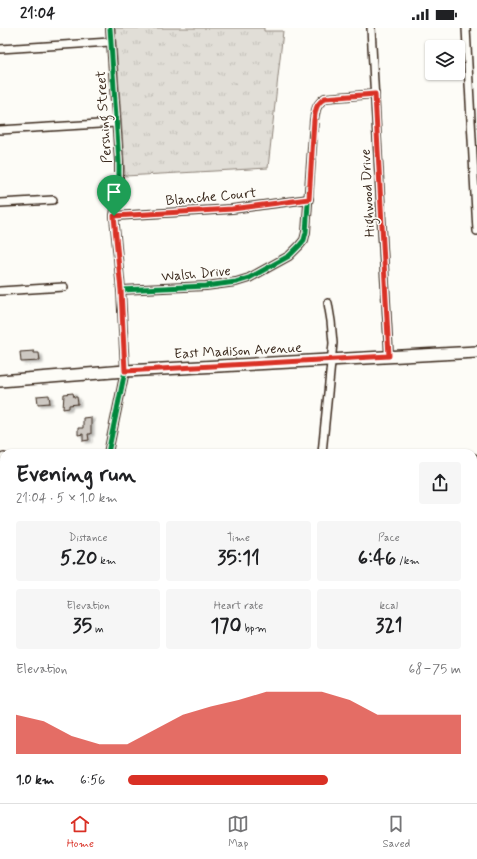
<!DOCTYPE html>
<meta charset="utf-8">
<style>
:root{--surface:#fff;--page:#f6f6f6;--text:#202124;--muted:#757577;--line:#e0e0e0;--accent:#d93025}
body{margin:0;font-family:Mynerve,sans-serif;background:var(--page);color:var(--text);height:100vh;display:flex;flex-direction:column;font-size:15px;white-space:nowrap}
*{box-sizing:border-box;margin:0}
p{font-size:13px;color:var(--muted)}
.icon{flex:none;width:22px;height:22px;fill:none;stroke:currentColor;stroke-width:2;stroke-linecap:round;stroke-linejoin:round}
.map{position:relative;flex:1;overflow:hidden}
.drawer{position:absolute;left:0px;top:421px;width:477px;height:354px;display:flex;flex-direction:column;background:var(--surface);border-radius:12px 12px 0 0;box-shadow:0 1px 3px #0004}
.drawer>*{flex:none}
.controls{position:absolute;left:425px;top:12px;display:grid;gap:8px}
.controls a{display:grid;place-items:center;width:40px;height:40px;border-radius:4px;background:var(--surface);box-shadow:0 1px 3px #0004;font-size:20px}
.pin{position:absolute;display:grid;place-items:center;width:34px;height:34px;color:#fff;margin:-41px -17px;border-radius:50% 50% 50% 0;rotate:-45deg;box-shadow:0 0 4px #0007}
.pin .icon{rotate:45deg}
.round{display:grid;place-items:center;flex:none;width:42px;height:42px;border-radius:4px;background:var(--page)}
.headline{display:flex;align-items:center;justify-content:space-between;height:68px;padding:0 16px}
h1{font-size:22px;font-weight:700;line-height:30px}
.stats{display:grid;grid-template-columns:repeat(3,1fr);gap:6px;height:68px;padding:4px 16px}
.stats div{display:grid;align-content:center;border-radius:4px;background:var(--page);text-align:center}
.stats b{font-size:20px;font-weight:700}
.stats small{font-size:11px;font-weight:400}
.stats p{font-size:11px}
.chart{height:112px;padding:8px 16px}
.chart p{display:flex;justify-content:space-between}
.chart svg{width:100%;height:72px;margin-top:4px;fill:var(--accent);opacity:.7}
ul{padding:0 16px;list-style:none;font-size:13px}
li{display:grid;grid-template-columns:64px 48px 1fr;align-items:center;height:30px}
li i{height:10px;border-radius:5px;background:var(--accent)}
.status{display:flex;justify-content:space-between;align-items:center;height:28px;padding:0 20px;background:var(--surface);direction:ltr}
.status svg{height:11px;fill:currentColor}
.dock{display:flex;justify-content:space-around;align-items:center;height:56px;border-top:1px solid var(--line);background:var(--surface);font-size:11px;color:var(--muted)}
.dock a{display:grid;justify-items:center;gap:2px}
.dock .current{color:var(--accent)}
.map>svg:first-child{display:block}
.park{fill:url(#park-tufts);stroke:#8e847a}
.building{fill:#cdc8c2;stroke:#3b2a1e;filter:url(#shadow)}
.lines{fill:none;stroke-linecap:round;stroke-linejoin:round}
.minor-casing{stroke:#3b2a1e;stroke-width:10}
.secondary-casing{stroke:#3b2a1e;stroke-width:14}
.minor{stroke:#fdfcf7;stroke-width:7}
.secondary{stroke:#fdfcf7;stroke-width:11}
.cycleway-casing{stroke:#fdfcf7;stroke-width:8}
.cycleway{stroke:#00873e;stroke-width:5}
.route-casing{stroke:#fff;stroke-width:8}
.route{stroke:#d93025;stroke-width:5}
.labels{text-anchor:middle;stroke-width:3;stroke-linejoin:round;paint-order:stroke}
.street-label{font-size:14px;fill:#3b2a1e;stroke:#fdfcf7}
</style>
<div class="status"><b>21:04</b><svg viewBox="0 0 49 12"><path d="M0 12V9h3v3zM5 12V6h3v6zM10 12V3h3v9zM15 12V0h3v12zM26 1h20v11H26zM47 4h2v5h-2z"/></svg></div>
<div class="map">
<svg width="477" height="775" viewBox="0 0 477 775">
<defs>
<pattern id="park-tufts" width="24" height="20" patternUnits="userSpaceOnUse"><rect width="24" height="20" fill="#e1ded7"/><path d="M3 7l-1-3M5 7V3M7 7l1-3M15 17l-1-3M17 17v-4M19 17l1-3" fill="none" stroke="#c2bfb8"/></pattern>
<filter id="shadow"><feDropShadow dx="3" dy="2" stdDeviation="1" flood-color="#0004"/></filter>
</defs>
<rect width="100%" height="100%" fill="#fdfcf7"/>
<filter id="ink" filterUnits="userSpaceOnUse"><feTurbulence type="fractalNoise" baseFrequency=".025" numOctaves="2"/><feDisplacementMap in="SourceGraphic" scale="8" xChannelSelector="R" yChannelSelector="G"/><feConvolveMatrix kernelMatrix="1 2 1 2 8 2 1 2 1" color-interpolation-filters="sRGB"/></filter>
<g filter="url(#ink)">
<g class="park">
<path d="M 115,0 L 264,0 L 264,3 L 283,3 L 268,140 L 125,148 Z"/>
<path d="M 0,590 L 4,590 L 4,771 L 40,771 L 39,775 L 0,775 Z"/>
</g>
<g class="building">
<path d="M 34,323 L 34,325 L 39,325 L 40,333 L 21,334 L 20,324 Z"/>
<path d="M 73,365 L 74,369 L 77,369 L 78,376 L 69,377 L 69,380 L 63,381 L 64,366 Z"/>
<path d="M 49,367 L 50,375 L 38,376 L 37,368 Z"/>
<path d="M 91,389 L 91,406 L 88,406 L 89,412 L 83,413 L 83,406 L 78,407 L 78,400 L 83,400 L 83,390 Z"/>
</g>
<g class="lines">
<g class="minor-casing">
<g id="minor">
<path d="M 371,0 L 389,328"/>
<path d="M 466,0 L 477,203"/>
<path d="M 0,21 L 110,14"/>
<path d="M 0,102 L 116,95"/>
<path d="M 0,175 L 53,172"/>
<path d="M 114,188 L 232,181 L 309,171"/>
<path d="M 121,262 L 206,258 L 236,254 L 249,250 L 289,228 L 299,218 L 304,212 L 306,204 L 314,92 C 316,81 316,77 325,70 L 375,66"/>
<path d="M 0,263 L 64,259"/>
<path d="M 108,425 L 125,343 L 121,262 L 114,188 L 119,153 L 119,134 L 110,0"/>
<path d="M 322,425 L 333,315 L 331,293 L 328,275"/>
<path d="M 0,430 L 4,429"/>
<path d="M 473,442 L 474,430"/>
<path d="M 0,505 L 4,505"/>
<path d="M 473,711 L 477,711"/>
<path d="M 40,775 L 41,771"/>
<path d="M 130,775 L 131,771"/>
<path d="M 206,775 L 206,771"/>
<path d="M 284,775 L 285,771"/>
</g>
</g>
<g class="secondary-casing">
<path id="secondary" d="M 0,353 L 125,343 L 477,324"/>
</g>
<use href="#minor" class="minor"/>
<use href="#secondary" class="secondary"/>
<g class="cycleway-casing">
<g id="cycleway">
<path d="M 121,262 L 206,258 L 236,254 L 249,250 L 289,228 L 299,218 L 304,212 L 306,204 L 314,92 C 316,81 316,77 325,70 L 375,66"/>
<path d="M 108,425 L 125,343 L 121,262 L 114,188 L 119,153 L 119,134 L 110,0"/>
</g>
</g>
<use href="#cycleway" class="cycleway"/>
</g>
</g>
<g class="lines" filter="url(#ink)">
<g class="route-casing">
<path id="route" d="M 375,66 L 389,328 L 125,343 L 121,262 L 114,188 L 232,181 L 309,171 L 314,92 C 316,81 315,77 325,70 Z"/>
</g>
<use href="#route" class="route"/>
</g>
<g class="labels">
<g class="street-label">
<text transform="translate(103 89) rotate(-94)" y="5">Pershing Street</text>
<text transform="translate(367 165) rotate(-93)" y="5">Highwood Drive</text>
<text transform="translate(211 168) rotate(-5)" y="5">Blanche Court</text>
<text transform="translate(196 245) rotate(-5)" y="5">Walsh Drive</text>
<text transform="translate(238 322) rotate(-3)" y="5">East Madison Avenue</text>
</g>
</g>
</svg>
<div class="controls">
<a><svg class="icon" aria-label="layers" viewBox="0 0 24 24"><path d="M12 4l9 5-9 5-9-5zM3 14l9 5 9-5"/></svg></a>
</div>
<div class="pin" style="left:114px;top:188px;background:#1e9e55"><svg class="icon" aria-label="arrive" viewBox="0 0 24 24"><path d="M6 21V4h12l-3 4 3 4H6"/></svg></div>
<section class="drawer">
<div class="headline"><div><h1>Evening run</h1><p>21:04 · 5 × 1.0 km</p></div><a class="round"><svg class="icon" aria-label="share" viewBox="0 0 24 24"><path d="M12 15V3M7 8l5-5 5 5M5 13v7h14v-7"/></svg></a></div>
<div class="stats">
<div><p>Distance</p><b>5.20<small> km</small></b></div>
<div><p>Time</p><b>35:11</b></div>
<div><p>Pace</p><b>6:46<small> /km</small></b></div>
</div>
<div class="stats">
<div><p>Elevation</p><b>35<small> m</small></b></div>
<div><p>Heart rate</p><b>170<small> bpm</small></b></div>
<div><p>kcal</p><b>321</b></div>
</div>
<div class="chart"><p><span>Elevation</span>68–75 m</p>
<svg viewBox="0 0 160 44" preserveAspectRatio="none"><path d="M0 44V20L10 24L20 33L30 38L40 38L50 29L60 20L70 15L80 11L90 6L100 6L110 6L120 11L130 20L140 20L150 20L160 20V44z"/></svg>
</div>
<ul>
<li><b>1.0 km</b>6:56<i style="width:60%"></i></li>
</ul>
</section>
</div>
<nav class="dock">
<a class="current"><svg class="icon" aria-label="home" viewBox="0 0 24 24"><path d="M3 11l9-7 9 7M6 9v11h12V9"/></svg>Home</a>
<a><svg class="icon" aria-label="map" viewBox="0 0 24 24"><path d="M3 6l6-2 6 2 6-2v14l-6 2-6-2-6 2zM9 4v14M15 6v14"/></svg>Map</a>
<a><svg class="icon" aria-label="saved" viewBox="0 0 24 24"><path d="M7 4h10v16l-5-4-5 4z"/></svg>Saved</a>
</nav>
